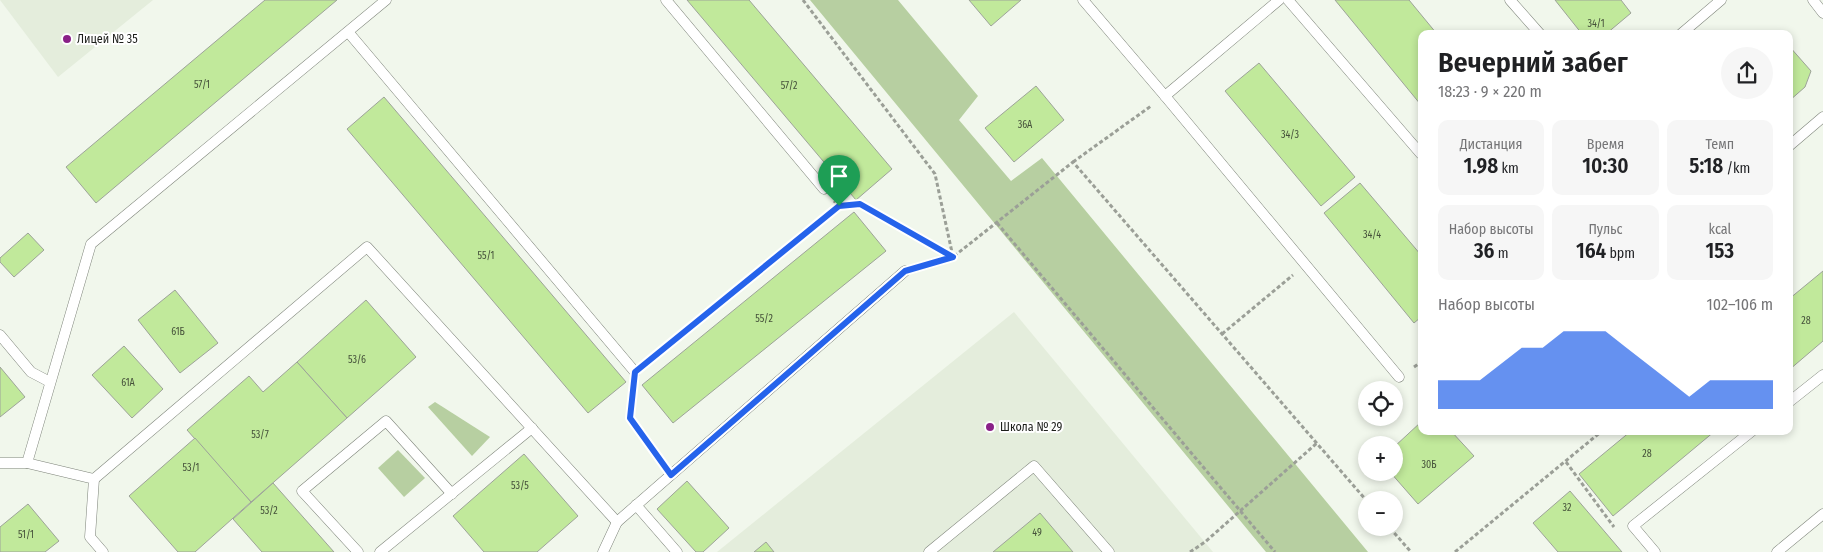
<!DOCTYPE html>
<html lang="ru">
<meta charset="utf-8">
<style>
:root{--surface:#fff;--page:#f6f6f6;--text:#202124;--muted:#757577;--accent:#2563eb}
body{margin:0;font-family:"Fira Sans Condensed",sans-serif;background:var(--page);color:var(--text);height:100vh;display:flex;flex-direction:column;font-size:19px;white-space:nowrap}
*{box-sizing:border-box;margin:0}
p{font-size:16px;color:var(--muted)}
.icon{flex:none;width:28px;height:28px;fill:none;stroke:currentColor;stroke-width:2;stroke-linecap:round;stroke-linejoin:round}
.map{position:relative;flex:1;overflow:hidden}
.side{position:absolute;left:1418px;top:30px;width:375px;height:405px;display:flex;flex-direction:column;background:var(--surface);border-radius:10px;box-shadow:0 2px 8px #0003}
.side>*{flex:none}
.buttons{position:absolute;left:1358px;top:381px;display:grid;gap:10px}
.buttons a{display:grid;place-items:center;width:45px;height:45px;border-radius:50%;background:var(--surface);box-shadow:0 2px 8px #0003;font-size:25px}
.pin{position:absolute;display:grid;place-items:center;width:42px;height:42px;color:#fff;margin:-51px -21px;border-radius:50% 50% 50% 0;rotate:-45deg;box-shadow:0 0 5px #0007}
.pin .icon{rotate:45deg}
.round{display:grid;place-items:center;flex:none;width:52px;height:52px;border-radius:26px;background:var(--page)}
.summary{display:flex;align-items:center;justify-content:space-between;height:85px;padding:0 20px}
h1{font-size:28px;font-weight:600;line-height:38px}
.stats{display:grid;grid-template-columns:repeat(3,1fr);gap:8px;height:85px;padding:5px 20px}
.stats div{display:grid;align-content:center;border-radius:10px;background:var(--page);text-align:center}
.stats b{font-size:21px;font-weight:600}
.stats small{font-size:14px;font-weight:400}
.stats p{font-size:14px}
.chart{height:140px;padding:10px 20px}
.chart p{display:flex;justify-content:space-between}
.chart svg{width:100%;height:90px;margin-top:5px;fill:var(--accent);opacity:.7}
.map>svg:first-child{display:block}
.built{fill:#e4eddc}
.green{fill:#b7cfa1}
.building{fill:#c1e99b;stroke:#9da399}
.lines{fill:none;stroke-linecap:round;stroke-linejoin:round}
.lane-casing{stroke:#7e847a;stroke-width:11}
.path{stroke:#9b9f97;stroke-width:3;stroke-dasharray:4 2.5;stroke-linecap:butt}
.lane{stroke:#fff;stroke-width:10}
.route-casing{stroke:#fff;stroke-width:10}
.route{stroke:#2563eb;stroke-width:6}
.poi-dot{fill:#8a2188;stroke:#fff;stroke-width:2}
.labels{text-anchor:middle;stroke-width:4;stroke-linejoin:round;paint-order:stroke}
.number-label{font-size:10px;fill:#46523b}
.poi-label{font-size:12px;fill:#1d1f1b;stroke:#fff;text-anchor:start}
</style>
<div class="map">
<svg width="1823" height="552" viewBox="0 0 1823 552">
<rect width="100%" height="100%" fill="#f1f7ec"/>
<g class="built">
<path d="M 0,0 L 153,0 L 58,77 Z"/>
<path d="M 1014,312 L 1213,552 L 717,552 Z"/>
</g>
<g class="green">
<path d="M 810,0 L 898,0 L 978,96 L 959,120 L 1011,181 L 1042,158 L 1368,552 L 1266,552 Z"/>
<path d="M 435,402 L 490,437 L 472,456 L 428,407 Z"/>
<path d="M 398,450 L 425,478 L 404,497 L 378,468 Z"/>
</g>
<g class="building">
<path d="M 265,0 L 337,0 L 96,203 L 66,167 Z"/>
<path d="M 687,0 L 749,0 L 892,169 L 856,200 Z"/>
<path d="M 969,0 L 1021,0 L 991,26 Z"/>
<path d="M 1335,0 L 1409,0 L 1437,34 L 1421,34 L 1421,105 Z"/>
<path d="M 1555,0 L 1621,0 L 1631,13 L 1606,34 L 1582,34 Z"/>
<path d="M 1789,46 L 1811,71 L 1805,87 L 1789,101 Z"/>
<path d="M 1259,63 L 1355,177 L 1321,206 L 1225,91 Z"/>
<path d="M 1036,86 L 1064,120 L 1014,162 L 985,128 Z"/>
<path d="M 384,97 L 626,382 L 588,413 L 347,129 Z"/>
<path d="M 1360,183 L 1421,255 L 1421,317 L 1414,323 L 1324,213 Z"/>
<path d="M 854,212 L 886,251 L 673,423 L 642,385 Z"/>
<path d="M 28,233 L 44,250 L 14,277 L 0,262 L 0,258 Z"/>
<path d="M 1823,271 L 1823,341 L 1789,370 L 1789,299 Z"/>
<path d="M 175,290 L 218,343 L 180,373 L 138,320 Z"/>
<path d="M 366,300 L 416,357 L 347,418 L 297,362 Z"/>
<path d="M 124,346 L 163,389 L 132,418 L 92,375 Z"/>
<path d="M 297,362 L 347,418 L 251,502 L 187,430 L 249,376 L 263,392 Z"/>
<path d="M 0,367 L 25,397 L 0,417 Z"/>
<path d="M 1421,422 L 1421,431 L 1451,431 L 1474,456 L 1418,504 L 1390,472 L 1394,472 L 1394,447 Z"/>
<path d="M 1631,431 L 1715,431 L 1613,516 L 1579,474 Z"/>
<path d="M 195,438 L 251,502 L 195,552 L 178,552 L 129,496 Z"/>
<path d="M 524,454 L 578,516 L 537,552 L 484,552 L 453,516 Z"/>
<path d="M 687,481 L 729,528 L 703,552 L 696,552 L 657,509 Z"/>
<path d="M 273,483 L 334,552 L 262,552 L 233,519 Z"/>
<path d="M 1570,491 L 1605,532 L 1622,552 L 1558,552 L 1533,523 Z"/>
<path d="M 28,504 L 59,541 L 45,552 L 0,552 L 0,527 Z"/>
<path d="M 1040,513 L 1073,552 L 993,552 Z"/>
<path d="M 766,542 L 774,552 L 754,552 Z"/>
</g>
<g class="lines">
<g class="lane-casing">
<g id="lane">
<path d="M 666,0 L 824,189"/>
<path d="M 1083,0 L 1165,96"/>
<path d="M 1279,0 L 1165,96 L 1399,377"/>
<path d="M 1288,0 L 1421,154"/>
<path d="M 1510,0 L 1540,34"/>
<path d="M 1813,0 L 1823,13"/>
<path d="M 349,33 L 635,372"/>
<path d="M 1681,34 L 1721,0"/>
<path d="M 1789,146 L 1823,117"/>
<path d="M 0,335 L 31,372 L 50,382"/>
<path d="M 1789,402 L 1823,375"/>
<path d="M 0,463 L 27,463"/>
<path d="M 94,479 L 367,247 L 617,522 L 603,552"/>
<path d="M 636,505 L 677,552"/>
<path d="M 617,522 L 905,271"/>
<path d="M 103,552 L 90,537 L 94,479 L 27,463 L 91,244 L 386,0"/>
<path d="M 358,552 L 302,491 L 386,421 L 452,494"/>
<path d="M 380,552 L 532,428"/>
<path d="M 929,552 L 1034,466 L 1109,552"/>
<path d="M 1655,552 L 1633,526 L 1752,431"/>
<path d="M 1777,552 L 1823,514"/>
</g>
</g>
<g class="path">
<path d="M 803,0 L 935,174 L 953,257 L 920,267"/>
<path d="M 1073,162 L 1151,106"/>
<path d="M 834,201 L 839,206 L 860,204 L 953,257 L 1073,162 L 1366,500"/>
<path d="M 997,223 L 1275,552"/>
<path d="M 1222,334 L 1293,275"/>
<path d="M 649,360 L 839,206"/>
<path d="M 1414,367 L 1421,362"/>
<path d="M 633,389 L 630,418 L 660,460"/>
<path d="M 1566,462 L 1614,527"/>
<path d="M 1390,528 L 1411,552"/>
<path d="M 1190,552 L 1205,542 L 1317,443"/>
<path d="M 1455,552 L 1602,431"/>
</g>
<use href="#lane" class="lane"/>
</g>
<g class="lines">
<g class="route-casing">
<path id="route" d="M 860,204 L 953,257 L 905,271 L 671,475 L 630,418 L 635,372 L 839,206 Z"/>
</g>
<use href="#route" class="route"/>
</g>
<g class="poi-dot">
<circle cx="67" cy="39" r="5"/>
<circle cx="990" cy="427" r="5"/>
</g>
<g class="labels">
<g class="number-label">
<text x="1596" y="27">34/1</text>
<text x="202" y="88">57/1</text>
<text x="789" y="89">57/2</text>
<text x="1025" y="128">36А</text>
<text x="1290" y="138">34/3</text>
<text x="1372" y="238">34/4</text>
<text x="486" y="259">55/1</text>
<text x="764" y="322">55/2</text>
<text x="1806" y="324">28</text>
<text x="178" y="335">61Б</text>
<text x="357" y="363">53/6</text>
<text x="128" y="386">61А</text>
<text x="260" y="438">53/7</text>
<text x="1647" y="457">28</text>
<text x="1429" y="468">30Б</text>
<text x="191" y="471">53/1</text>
<text x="520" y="489">53/5</text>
<text x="1567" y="511">32</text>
<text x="269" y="514">53/2</text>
<text x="1037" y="536">49</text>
<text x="26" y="538">51/1</text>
</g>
<g class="poi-label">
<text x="77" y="43">Лицей № 35</text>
<text x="1000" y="431">Школа № 29</text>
</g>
</g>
</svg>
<div class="buttons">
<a><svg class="icon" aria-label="locate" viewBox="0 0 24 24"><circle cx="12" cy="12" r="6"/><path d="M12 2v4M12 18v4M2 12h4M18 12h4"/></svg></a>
<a>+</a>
<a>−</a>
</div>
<div class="pin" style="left:839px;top:206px;background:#1e9e55"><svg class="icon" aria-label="arrive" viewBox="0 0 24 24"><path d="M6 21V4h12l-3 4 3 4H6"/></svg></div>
<section class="side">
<div class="summary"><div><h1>Вечерний забег</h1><p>18:23 · 9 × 220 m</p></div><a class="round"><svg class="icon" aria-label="share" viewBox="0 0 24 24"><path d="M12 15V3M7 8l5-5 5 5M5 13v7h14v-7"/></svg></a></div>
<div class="stats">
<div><p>Дистанция</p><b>1.98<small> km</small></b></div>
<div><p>Время</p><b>10:30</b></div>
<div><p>Темп</p><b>5:18<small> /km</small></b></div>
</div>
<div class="stats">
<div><p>Набор высоты</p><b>36<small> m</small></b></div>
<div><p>Пульс</p><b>164<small> bpm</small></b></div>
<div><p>kcal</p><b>153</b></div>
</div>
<div class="chart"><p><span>Набор высоты</span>102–106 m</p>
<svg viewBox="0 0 160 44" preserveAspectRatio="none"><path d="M0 44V30L10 30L20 30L30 22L40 14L50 14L60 6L70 6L80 6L90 14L100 22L110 30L120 38L130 30L140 30L150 30L160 30V44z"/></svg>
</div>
</section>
</div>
